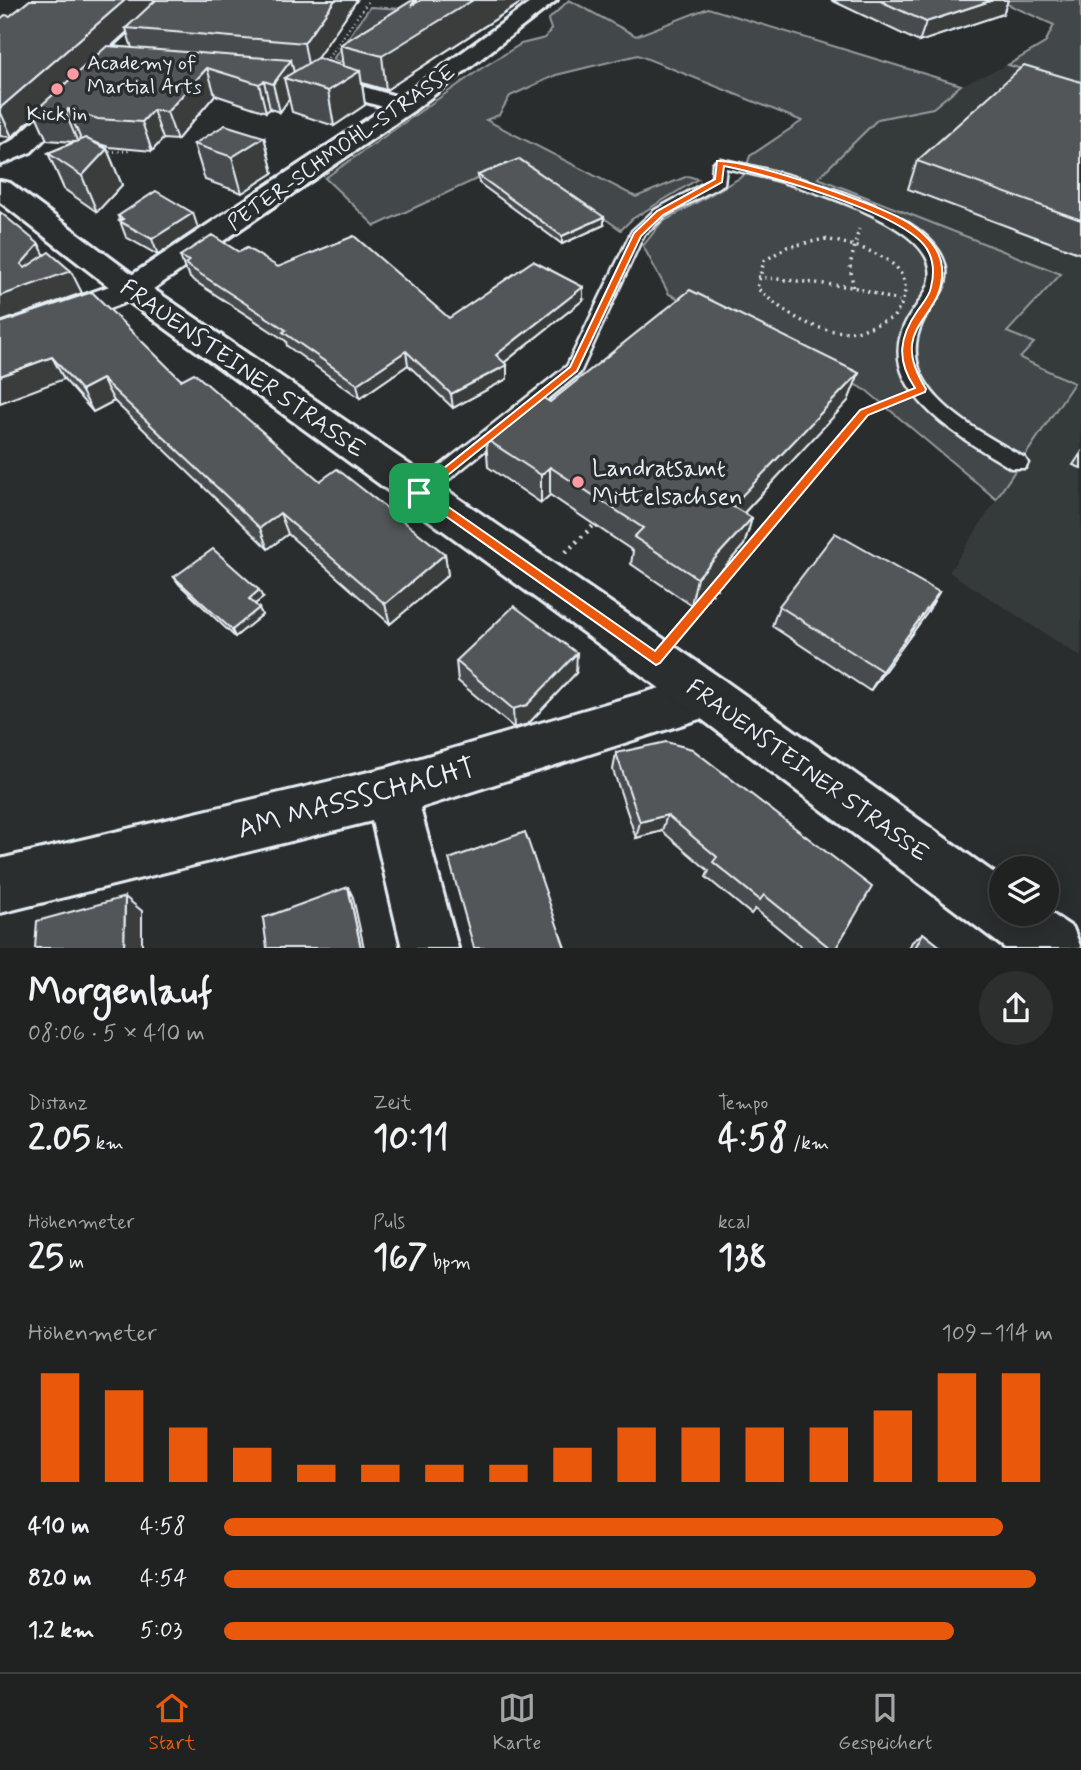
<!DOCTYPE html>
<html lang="de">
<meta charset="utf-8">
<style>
:root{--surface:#202222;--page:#2d2f2f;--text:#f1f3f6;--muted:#a2a4a5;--line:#3d3f40;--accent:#ea580c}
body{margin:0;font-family:Mynerve,sans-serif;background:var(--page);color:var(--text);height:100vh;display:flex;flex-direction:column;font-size:26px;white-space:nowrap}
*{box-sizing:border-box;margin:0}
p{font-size:23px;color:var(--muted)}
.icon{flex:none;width:38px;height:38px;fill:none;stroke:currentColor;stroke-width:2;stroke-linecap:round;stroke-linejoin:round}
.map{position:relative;height:948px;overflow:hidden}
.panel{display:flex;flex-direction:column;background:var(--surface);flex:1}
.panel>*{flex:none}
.buttons{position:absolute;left:989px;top:856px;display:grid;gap:14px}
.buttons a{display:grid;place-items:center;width:70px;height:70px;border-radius:50%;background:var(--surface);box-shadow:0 4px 18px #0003,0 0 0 2px var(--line);font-size:35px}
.pin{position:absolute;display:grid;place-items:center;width:60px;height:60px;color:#fff;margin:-30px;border-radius:14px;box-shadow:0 4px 10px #0006}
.round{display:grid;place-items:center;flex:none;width:74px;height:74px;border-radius:37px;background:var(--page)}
.headline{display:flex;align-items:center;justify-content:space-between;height:119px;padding:0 28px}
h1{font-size:38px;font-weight:700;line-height:52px}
.figures{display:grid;grid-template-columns:repeat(3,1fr);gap:10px;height:119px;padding:7px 28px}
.figures div{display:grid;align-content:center}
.figures b{font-size:35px;font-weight:700}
.figures small{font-size:19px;font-weight:400}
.figures p{font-size:19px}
.chart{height:196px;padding:14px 28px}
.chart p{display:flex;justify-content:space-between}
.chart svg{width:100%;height:126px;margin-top:7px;stroke:var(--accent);stroke-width:6}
ul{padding:0 28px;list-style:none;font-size:23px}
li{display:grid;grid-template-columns:112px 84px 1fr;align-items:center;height:52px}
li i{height:18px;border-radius:9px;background:var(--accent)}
.tabs{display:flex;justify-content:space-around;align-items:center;height:98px;border-top:2px solid var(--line);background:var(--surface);font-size:19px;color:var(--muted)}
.tabs a{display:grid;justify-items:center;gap:4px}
.tabs .selected{color:var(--accent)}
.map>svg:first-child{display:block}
.built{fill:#363a3b}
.green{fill:#424648;stroke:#959ca0;stroke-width:2}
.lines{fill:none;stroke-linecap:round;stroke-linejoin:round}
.service-casing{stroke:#e8f1f8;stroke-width:5}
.minor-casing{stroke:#e8f1f8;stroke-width:6}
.tertiary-casing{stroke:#e8f1f8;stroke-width:6}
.secondary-casing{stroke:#e8f1f8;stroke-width:6}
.path-far3{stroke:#e8f1f8;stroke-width:2.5;stroke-dasharray:1 3.5;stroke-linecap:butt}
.path-far2{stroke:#e8f1f8;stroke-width:3.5;stroke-dasharray:2 4.5;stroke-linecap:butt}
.path-far1{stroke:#e8f1f8;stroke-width:4.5;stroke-dasharray:2 5;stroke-linecap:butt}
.path{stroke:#e8f1f8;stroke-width:5;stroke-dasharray:2.5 7;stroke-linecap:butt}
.service{fill:#2a2d2e;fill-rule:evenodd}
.minor{fill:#2a2d2e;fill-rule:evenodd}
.tertiary{fill:#2a2d2e;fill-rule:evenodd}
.secondary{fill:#2a2d2e;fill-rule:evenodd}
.wall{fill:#474b4d;stroke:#e8f1f8;stroke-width:2;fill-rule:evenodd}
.shaded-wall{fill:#3a3d3e;stroke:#e8f1f8;stroke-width:2}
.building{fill:#535759;stroke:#e8f1f8;stroke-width:2}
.route{fill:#ea580c;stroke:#fff;stroke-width:2;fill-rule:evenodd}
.poi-dot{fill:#ff9aa2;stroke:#2a2d2e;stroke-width:2.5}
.labels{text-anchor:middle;stroke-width:7;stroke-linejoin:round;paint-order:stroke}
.far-poi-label{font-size:21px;fill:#e8f1f8;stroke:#2a2d2e;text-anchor:start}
.far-street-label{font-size:21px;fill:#e8f1f8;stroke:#2a2d2e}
.street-label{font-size:24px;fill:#e8f1f8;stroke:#2a2d2e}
.poi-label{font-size:24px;fill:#e8f1f8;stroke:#2a2d2e;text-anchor:start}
.near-street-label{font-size:28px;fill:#e8f1f8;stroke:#2a2d2e}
</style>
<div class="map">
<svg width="1081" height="948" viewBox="0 0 1081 948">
<rect width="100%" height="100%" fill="#2a2d2e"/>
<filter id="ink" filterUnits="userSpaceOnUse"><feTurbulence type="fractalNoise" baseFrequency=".0143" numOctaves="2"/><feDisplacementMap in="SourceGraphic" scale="14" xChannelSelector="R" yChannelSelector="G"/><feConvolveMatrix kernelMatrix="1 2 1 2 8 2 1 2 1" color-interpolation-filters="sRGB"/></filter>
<g filter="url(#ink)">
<path class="built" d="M 1008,65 L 1081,86 L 1081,657 L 949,572 L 1073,383 L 1019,358 L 1007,332 L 1061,274 L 817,178 L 878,119 L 933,108 L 961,85 Z"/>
<g class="green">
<path d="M 569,0 L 636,36 L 708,8 L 961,85 L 933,108 L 878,119 L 818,178 L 1061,274 L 1007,332 L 1034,343 L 1020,358 L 1074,383 L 996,499 L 866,390 L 669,294 L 643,246 L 661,223 L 743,176 L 750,156 L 802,121 L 638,55 L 556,75 L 510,96 L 499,115 L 486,120 L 636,197 L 688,176 L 698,179 L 632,219 L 621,230 L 520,159 L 375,226 L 325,178 L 482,68 L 521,44 L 545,38 L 551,29 L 548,20 Z"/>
<path d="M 998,0 L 1081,0 L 1081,86 L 1008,65 L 1045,43 L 1054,25 Z"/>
<path d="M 370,7 L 420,10 L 340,62 L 333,59 Z"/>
</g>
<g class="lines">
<g class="service-casing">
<path id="service" d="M 720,159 C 772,170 937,207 946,269 C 949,289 931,305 923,321 C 890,388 977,430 1025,458 L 1028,463 L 1025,468 L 1011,468 C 963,439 870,389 907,320 C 916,305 934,287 930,268 C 921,215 772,178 726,168 L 724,184 L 665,216 L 643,236 L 580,373 L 426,498 L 412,498 L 409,493 L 412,488 L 567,366 L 632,231 L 655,210 L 712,179 L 713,163 Z"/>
</g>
<g class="minor-casing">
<g id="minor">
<path d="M 167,3 L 177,9 L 174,13 L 31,152 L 0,165 L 0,147 L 13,140 L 160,5 Z"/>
<path d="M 312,72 L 413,101 L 416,106 L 413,111 L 404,113 L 304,84 L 300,79 L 304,74 Z"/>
<path d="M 708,674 L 725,681 L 731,696 L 725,711 L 420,808 L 458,948 L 402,948 L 372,821 L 0,913 L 0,859 L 390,767 Z"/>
</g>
</g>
<g class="tertiary-casing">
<path id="tertiary" d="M 534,0 L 557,0 L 413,111 L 143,296 L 0,348 L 0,325 L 121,282 L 395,101 Z"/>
</g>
<g class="secondary-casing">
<path id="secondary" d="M 0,181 L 10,183 L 143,282 L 725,681 L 1001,878 L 1001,914 L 1046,914 L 1046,910 L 1073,928 L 1081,948 L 1005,948 L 691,711 L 121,296 L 0,202 Z"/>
</g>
<g class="path-far3">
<path d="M 328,58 L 369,0"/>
<path d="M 105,152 L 128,151 L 136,146"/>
</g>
<g class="path-far2">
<path d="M 825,239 C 867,247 932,265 893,318 C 881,322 869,329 856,331 C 817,336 784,313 757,288 L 764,261 L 787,247 Z"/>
<path d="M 758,277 L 853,287 L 899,301"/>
<path d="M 853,287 L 850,265 L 859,229"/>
</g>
<g class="path-far1">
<path d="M 566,552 L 594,525"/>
<path d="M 693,616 L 864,412 L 897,399"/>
</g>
<path class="path" d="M 681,630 L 694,615"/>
<use href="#service" class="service"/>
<use href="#minor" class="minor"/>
<use href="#tertiary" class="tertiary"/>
<use href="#secondary" class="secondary"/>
</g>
<g class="wall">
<path d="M 30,0 L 357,0 L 317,58 L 343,66 L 340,45 L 413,0 L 416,0 L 416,3 L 421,0 L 525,0 L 386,90 L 362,83 L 365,105 L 334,126 L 292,112 L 289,99 L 280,112 L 270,109 L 266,112 L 215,95 L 177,140 L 163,139 L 152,151 L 109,147 L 93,142 L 107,149 L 122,185 L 97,212 L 64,189 L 48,153 L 74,142 L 47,140 L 36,115 L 12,137 L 0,136 L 0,19 L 10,16 ZM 127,32 L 132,48 L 111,46 Z"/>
<path d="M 831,0 L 1008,0 L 1003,14 L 919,42 Z"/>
<path d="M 1081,82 L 1081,254 L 908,189 L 917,161 Z"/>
<path d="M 264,137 L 273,173 L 242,193 L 205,180 L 194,144 Z"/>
<path d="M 478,175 L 604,225 L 562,244 L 479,183 Z"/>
<path d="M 118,216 L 198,228 L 158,255 L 126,237 Z"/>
<path d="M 239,252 L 278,267 L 449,318 L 583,300 L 504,363 L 507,365 L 507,379 L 453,408 L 408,365 L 360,398 L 287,346 L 286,341 L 190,278 L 188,272 L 185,270 L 180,256 Z"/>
<path d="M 0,323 L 181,380 L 320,481 L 445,554 L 448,575 L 390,624 L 288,534 L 268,549 L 114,401 L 93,412 L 64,379 Z"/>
<path d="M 859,373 L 848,401 L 744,513 L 752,518 L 744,545 L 691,605 L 631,564 L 633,551 L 550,495 L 541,503 L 488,467 L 486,439 Z"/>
<path d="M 1081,453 L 1081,468 L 1073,465 Z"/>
<path d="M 174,577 L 263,598 L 255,604 L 262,615 L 235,637 L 179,584 Z"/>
<path d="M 939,592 L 927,613 L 870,691 L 772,626 L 779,606 Z"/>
<path d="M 456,661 L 576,673 L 528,724 L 514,728 L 458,681 Z"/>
<path d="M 616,753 L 836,948 L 803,948 L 755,909 L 751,914 L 706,877 L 709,871 L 662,831 L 636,838 L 613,770 Z"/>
<path d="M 923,933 L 942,948 L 909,948 L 912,942 Z"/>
</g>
<g class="shaded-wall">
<path d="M 125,0 L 164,0 L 126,28 L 127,32 L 39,112 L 34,112 L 36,115 L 12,137 L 0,111 L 0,108 Z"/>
<path d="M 335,0 L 357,0 L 309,70 L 304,43 Z"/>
<path d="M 415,0 L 416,0 L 419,31 L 473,0 L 525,0 L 386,90 L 382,56 Z"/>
<path d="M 993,0 L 1008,0 L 1003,14 L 919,42 L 926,22 Z"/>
<path d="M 291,60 L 296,81 L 284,78 L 289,99 L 280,112 L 273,84 Z"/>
<path d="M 207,68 L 215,95 L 177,140 L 167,112 Z"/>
<path d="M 360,71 L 365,105 L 334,126 L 328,91 Z"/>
<path d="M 264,81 L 270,109 L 266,112 L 259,84 Z"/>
<path d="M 68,109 L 80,137 L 78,143 L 66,114 Z"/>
<path d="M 153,110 L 163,139 L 152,151 L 142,122 Z"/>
<path d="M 264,137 L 273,173 L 242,193 L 232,157 Z"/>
<path d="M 107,149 L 122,185 L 97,212 L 82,176 Z"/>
<path d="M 193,213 L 198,228 L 158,255 L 152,239 Z"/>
<path d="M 604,217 L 604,225 L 562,244 L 562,236 Z"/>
<path d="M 39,244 L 50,266 L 71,271 L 82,293 L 0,322 L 0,296 L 21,264 Z"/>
<path d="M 583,287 L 583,300 L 496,369 L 496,355 Z"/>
<path d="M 406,351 L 408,365 L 360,398 L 357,384 Z"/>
<path d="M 52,357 L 64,379 L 0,403 L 0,376 Z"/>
<path d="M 507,365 L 507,379 L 453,408 L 451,394 Z"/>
<path d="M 859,373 L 848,401 L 725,533 L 732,506 Z"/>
<path d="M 102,379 L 114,401 L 93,412 L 81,390 Z"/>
<path d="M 550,467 L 550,495 L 541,503 L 541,475 Z"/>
<path d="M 280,513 L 288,534 L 268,549 L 260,528 Z"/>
<path d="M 752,518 L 744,545 L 691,605 L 697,578 Z"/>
<path d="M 445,554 L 448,575 L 390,624 L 385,604 Z"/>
<path d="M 259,590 L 263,598 L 252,606 L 249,599 Z"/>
<path d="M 939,592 L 927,613 L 870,691 L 882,671 Z"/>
<path d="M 259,608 L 262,615 L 235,637 L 232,630 Z"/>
<path d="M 577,653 L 576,673 L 528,724 L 514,728 L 513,709 Z"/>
<path d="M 667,815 L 662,831 L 636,838 L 640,822 Z"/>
<path d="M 348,887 L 353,897 L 364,948 L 361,948 Z"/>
<path d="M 125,897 L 142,911 L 142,948 L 124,948 Z"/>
</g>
<g class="building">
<path d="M 30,0 L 125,0 L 0,108 L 0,19 L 5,15 L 10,16 Z"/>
<path d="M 156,0 L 335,0 L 304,43 L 126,28 Z"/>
<path d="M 413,0 L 415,0 L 411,6 L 421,0 L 473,0 L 382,56 L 340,45 Z"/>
<path d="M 878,0 L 993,0 L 926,22 Z"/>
<path d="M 107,46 L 291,60 L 273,84 L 264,81 L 259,84 L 207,68 L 167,112 L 153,110 L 142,122 L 98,119 L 68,109 L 66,114 L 34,112 Z"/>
<path d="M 317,58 L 360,71 L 328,91 L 284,78 Z"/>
<path d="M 1024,65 L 1081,82 L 1081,220 L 917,161 Z"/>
<path d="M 225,125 L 264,137 L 232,157 L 194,144 Z"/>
<path d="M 85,138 L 107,149 L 82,176 L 48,153 Z"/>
<path d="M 519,159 L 604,217 L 562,236 L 478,175 Z"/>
<path d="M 156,191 L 193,213 L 152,239 L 119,221 L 123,219 L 118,216 Z"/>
<path d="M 0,212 L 39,244 L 21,264 L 25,268 L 49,252 L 71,271 L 0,296 Z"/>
<path d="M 212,235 L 239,252 L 247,248 L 278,267 L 354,236 L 449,318 L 533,261 L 583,287 L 496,355 L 507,365 L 451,394 L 406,351 L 357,384 L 283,332 L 286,330 L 185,264 L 189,261 L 180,256 Z"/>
<path d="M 690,290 L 859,373 L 732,506 L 752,518 L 697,578 L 634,537 L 643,528 L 550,467 L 541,475 L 486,439 L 540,396 L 550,402 Z"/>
<path d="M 92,292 L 181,380 L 194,373 L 320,481 L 337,469 L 445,554 L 385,604 L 280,513 L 260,528 L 102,379 L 81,390 L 52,357 L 0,376 L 0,323 Z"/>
<path d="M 835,533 L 939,592 L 882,671 L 779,606 Z"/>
<path d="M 213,549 L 259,590 L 249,599 L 259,608 L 232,630 L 174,577 Z"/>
<path d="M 514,606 L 577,653 L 527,705 L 513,709 L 456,661 Z"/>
<path d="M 666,742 L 692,749 L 872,887 L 836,948 L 830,948 L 764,895 L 760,900 L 713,862 L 717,857 L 667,815 L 640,822 L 616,753 Z"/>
<path d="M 525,832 L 565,948 L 474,948 L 449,859 Z"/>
<path d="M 348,887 L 361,948 L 267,948 L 263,918 Z"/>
<path d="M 125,897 L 124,948 L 35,948 L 37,921 Z"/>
<path d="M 923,933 L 942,948 L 915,948 Z"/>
</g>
</g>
<path class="route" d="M 717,161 C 750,160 879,204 909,223 C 924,233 941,249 942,268 C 946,321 885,323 926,389 L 925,392 L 868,415 L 660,663 L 656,665 L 413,493 L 570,367 L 634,233 L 657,211 L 715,179 ZM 724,166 C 765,174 910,214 928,251 C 934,262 934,275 931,287 C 930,295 923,303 918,310 C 899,337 896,360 915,388 L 860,410 L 655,651 L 427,492 L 577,371 L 641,236 L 663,215 L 722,182 Z"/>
<g class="poi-dot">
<circle cx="73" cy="74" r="7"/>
<circle cx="57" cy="89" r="7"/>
<circle cx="578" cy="482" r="7"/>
</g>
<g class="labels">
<g class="far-poi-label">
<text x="87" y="69">Academy of<tspan x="87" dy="24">Martial Arts</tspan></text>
<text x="57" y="120" text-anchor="middle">Kick in</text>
</g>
<g class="far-street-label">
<text transform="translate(341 147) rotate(-35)" y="7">PETER-SCHMOHL-STRASSE</text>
</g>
<g class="street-label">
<text transform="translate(243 368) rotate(35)" y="8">FRAUENSTEINER STRASSE</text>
<text transform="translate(808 770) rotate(36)" y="8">FRAUENSTEINER STRASSE</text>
</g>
<g class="poi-label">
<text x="592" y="476">Landratsamt<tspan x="592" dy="28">Mittelsachsen</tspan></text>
</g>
<g class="near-street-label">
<text transform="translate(356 797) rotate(-15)" y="10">AM MASSSCHACHT</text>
</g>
</g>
</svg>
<div class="buttons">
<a><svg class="icon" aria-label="layers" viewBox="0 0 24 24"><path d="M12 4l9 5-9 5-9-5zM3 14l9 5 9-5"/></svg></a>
</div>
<div class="pin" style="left:419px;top:493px;background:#1e9e55"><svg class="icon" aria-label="arrive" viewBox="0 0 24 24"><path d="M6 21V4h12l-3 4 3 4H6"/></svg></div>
</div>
<section class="panel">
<div class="headline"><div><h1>Morgenlauf</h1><p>08:06 · 5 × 410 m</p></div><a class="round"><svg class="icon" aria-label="share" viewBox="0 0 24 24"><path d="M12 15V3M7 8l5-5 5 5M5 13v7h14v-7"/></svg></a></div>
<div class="figures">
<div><p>Distanz</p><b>2.05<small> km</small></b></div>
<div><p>Zeit</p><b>10:11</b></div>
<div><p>Tempo</p><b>4:58<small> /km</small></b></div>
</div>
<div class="figures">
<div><p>Höhenmeter</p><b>25<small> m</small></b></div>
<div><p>Puls</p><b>167<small> bpm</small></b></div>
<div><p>kcal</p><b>138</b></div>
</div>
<div class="chart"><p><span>Höhenmeter</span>109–114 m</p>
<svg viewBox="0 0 160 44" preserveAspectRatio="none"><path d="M5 44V6M15 44V12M25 44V25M35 44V32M45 44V38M55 44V38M65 44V38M75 44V38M85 44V32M95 44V25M105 44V25M115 44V25M125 44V25M135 44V19M145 44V6M155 44V6"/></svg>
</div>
<ul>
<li><b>410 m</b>4:58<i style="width:94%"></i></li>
<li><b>820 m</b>4:54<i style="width:98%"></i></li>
<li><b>1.2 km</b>5:03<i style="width:88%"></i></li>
</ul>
</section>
<nav class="tabs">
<a class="selected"><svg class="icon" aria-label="home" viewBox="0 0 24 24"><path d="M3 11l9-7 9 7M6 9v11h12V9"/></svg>Start</a>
<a><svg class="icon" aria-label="map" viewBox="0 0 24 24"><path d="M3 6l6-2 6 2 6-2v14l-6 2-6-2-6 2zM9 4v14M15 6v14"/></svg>Karte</a>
<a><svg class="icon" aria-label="saved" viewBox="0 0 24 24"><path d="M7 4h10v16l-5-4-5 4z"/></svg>Gespeichert</a>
</nav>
